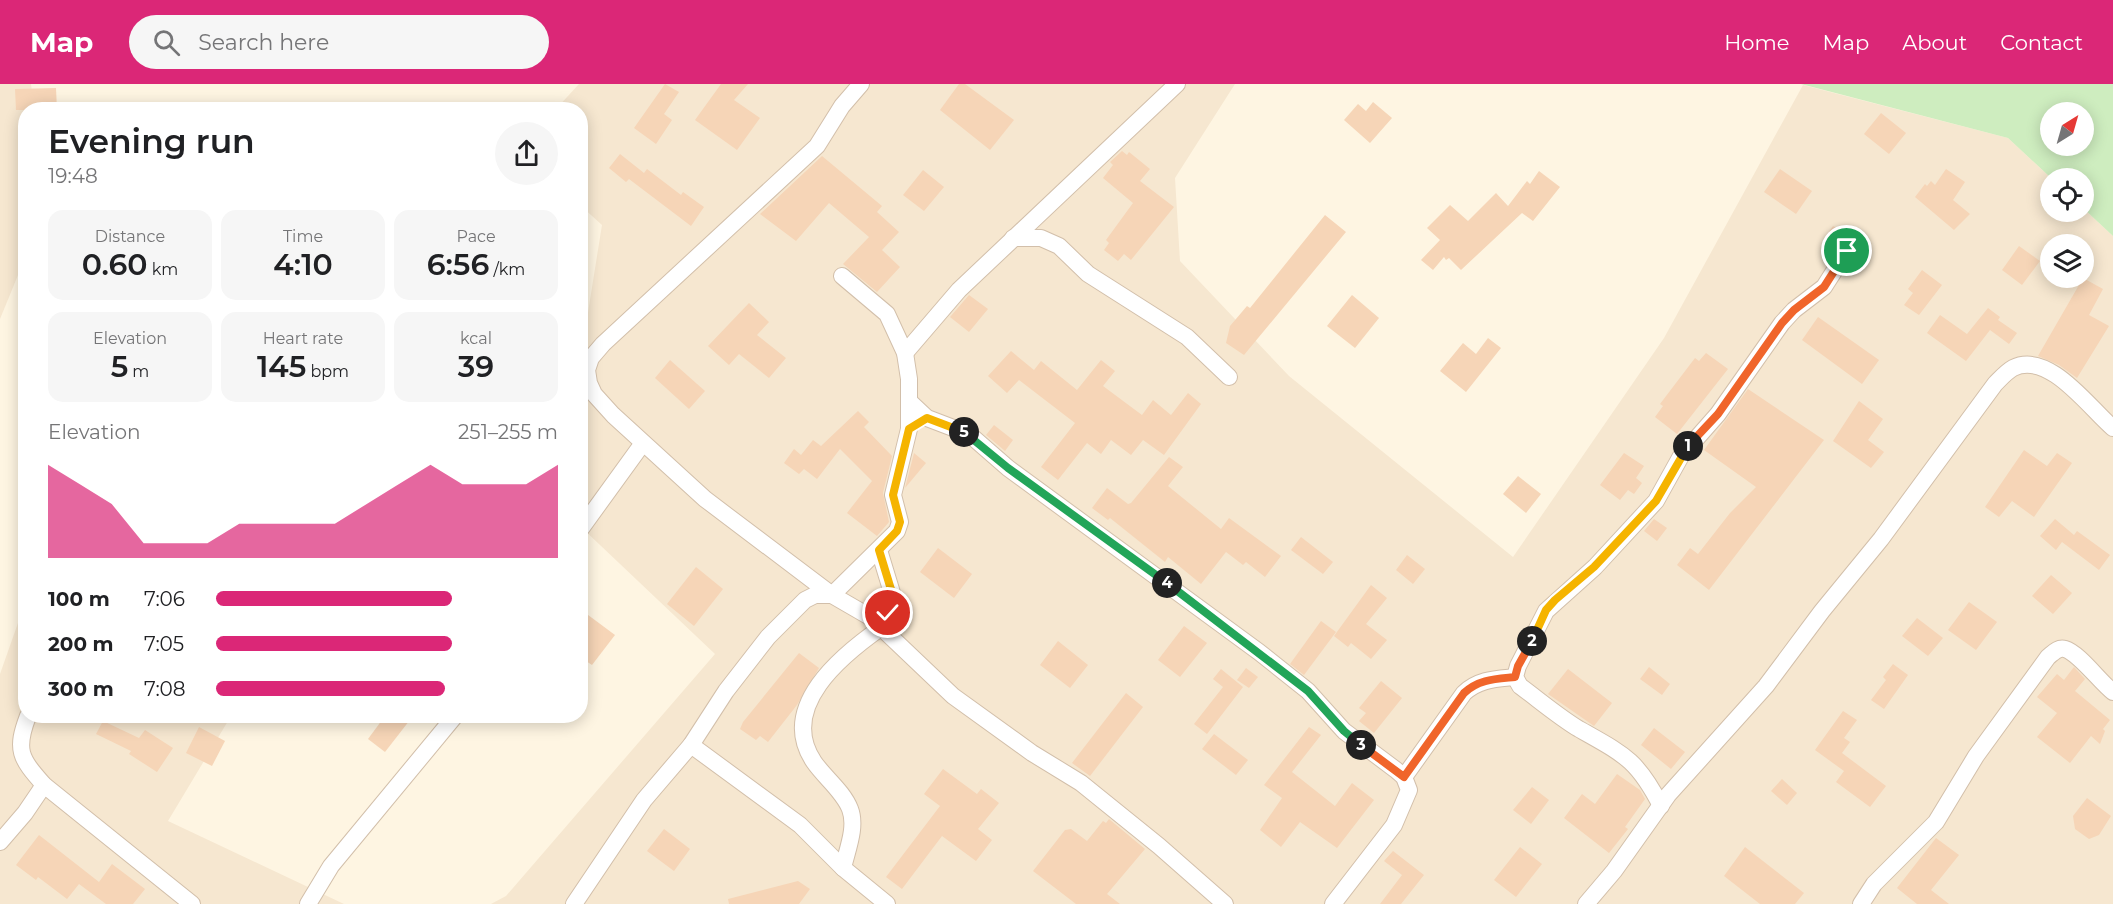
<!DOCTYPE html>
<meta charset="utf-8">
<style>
:root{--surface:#fff;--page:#f6f6f6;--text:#202124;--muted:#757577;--accent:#db2777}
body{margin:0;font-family:Montserrat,sans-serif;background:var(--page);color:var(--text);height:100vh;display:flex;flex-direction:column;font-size:22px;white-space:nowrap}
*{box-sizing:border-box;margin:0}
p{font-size:20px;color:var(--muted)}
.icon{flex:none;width:33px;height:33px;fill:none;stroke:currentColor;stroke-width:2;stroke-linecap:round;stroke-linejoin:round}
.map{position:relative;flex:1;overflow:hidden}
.sheet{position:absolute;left:18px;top:18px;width:570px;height:621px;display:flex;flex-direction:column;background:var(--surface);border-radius:24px;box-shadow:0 3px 15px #0003}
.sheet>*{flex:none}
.needle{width:39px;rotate:37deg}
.controls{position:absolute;left:2040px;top:18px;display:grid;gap:12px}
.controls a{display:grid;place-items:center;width:54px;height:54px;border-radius:50%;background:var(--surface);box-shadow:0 3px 15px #0003;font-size:30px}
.pin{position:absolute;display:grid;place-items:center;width:51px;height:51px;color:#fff;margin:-26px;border:3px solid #fff;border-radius:50%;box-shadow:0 2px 6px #0007}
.km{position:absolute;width:30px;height:30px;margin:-15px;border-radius:50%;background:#222;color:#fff;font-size:16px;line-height:30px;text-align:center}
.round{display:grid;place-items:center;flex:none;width:63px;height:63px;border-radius:32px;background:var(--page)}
.overview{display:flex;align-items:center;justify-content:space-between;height:102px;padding:0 30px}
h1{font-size:33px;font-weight:600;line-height:45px}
.stats{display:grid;grid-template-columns:repeat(3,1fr);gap:9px;height:102px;padding:6px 30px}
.stats div{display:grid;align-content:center;border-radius:15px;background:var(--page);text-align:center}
.stats b{font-size:30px;font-weight:600}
.stats small{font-size:16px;font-weight:400}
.stats p{font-size:16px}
.chart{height:168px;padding:12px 30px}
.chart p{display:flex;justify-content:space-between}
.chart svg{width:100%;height:108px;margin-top:6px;fill:var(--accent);opacity:.7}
ul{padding:0 30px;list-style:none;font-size:20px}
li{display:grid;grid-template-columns:96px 72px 1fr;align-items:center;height:45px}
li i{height:15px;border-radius:8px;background:var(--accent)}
header{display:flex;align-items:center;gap:36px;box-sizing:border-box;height:84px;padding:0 30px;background:var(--accent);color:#fff}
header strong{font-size:28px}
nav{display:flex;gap:33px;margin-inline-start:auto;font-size:21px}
.search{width:420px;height:54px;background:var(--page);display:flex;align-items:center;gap:15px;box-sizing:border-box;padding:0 21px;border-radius:33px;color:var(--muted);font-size:22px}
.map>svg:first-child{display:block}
.residential{fill:#f6e7d0;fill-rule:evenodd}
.green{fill:#ceedbf;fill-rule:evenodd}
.building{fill:#f6d5b7}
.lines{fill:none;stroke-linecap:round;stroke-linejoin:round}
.minor-casing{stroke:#d2bfaa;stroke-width:18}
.minor{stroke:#fff;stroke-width:16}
.split-1-casing{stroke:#fff;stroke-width:12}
.split-2-casing{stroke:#fff;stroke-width:12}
.split-3-casing{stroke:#fff;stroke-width:12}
.split-4-casing{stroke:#fff;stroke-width:12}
.split-5-casing{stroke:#fff;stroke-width:12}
.split-6-casing{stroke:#fff;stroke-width:12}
.split-1{stroke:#f0652b;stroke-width:8}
.split-2{stroke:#f5b400;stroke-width:8}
.split-3{stroke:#f0652b;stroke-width:8}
.split-4{stroke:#22a559;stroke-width:8}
.split-5{stroke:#22a559;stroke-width:8}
.split-6{stroke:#f5b400;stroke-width:8}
</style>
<header>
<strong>Map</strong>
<div class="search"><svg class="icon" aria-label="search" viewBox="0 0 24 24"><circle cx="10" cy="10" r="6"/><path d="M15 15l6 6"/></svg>Search here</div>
<nav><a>Home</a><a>Map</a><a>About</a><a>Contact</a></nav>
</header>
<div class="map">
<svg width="2113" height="820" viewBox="0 0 2113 820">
<rect width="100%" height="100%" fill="#fef5e2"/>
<g class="residential">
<path d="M 0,0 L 31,0 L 34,25 L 26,26 L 25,174 L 0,235 Z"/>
<path d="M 579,0 L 1235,0 L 1175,94 L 1180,177 L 1289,292 L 1513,473 L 1664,254 L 1803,1 L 2008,54 L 2051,94 L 2050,128 L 2084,128 L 2084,125 L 2113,152 L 2113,820 L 491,820 L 506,812 L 715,570 L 581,443 L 581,272 L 602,141 L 581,122 L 580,26 L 556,25 ZM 2050,160 L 2084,160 L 2084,194 L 2050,194 Z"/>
<path d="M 25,519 L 26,632 L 231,632 L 168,737 L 344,820 L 0,820 L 0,590 Z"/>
</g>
<path class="green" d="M 1801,0 L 2113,0 L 2113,152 L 2084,125 L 2084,94 L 2051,94 L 2008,54 ZM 2050,28 L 2084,28 L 2084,62 L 2050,62 Z"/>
<g class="building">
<path d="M 665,0 L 679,8 L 664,30 L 672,36 L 656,60 L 634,44 Z"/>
<path d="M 721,0 L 748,0 L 734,16 L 760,34 L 737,66 L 695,36 Z"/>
<path d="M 959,0 L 965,0 L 1014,36 L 990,66 L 940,26 Z"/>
<path d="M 56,4 L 57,26 L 16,26 L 15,5 Z"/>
<path d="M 1373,18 L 1392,34 L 1370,59 L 1344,36 L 1358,20 L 1366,27 Z"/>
<path d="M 1881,29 L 1906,49 L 1889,70 L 1864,50 Z"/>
<path d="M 1122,67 L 1127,71 L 1129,68 L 1150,85 L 1140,97 L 1174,123 L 1131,176 L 1124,170 L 1118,177 L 1104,166 L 1109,159 L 1106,156 L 1133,119 L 1103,94 L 1113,81 L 1110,78 Z"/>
<path d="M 620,70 L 644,89 L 647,85 L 681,111 L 683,108 L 704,123 L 691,142 L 629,95 L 626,98 L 609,84 Z"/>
<path d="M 822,72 L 882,122 L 877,128 L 899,148 L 882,166 L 900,183 L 877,208 L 843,180 L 869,153 L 829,119 L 796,157 L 760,130 Z"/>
<path d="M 1780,85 L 1812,107 L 1796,130 L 1764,108 Z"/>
<path d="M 1946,85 L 1965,98 L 1953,116 L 1970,130 L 1954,146 L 1915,113 L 1925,100 L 1927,102 L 1931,97 L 1935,101 Z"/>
<path d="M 923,86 L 944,103 L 924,127 L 903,111 Z"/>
<path d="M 1539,87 L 1560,103 L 1533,137 L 1522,129 L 1461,186 L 1449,174 L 1446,176 L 1444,173 L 1433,186 L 1421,176 L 1440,156 L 1427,144 L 1450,121 L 1468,137 L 1496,109 L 1508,122 L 1527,97 L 1530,100 Z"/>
<path d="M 1325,131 L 1346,148 L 1244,271 L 1226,259 L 1230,242 L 1247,222 L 1250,224 Z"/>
<path d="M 1833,142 L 1844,149 L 1835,162 L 1824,155 Z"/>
<path d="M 2019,162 L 2040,177 L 2022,201 L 2002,186 Z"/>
<path d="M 1922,186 L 1942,201 L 1919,231 L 1904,221 L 1913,209 L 1908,205 Z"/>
<path d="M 2083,194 L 2103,205 L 2089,231 L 2109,242 L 2077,294 L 2059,281 L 2038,272 Z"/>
<path d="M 969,211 L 988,225 L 969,248 L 950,233 Z"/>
<path d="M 1352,211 L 1379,234 L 1355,264 L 1327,242 Z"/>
<path d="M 749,219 L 769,238 L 757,251 L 786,274 L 769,294 L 739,270 L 729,281 L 708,262 Z"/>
<path d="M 1988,224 L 2000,233 L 1998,236 L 2017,249 L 2009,260 L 1990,246 L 1966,277 L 1927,249 L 1940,231 L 1967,250 Z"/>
<path d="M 1818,233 L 1879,276 L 1862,300 L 1802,256 Z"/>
<path d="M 1488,254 L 1501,264 L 1466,308 L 1440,287 L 1463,259 L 1476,270 Z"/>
<path d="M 1011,267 L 1034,286 L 1041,277 L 1077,306 L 1101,276 L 1115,287 L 1103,302 L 1142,331 L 1153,316 L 1171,331 L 1188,309 L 1201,320 L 1164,371 L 1143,356 L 1131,371 L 1111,356 L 1101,370 L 1087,359 L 1058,396 L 1041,383 L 1075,339 L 1019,296 L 1007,309 L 988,292 Z"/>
<path d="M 1706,269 L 1728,285 L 1677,350 L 1655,333 L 1663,322 L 1660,320 L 1695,274 L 1699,277 Z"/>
<path d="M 670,276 L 705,307 L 689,325 L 655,294 Z"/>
<path d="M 1748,305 L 1824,356 L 1709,506 L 1677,481 L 1690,464 L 1698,470 L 1730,429 L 1756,403 L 1704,366 Z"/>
<path d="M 1859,317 L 1883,335 L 1868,356 L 1884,368 L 1871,384 L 1833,357 Z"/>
<path d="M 858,327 L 869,338 L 864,343 L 892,372 L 883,409 L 889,438 L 877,452 L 847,429 L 872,397 L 840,365 L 817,395 L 804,385 L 799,390 L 784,379 L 794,365 L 801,371 L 813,356 L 821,362 Z"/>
<path d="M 994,341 L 1013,356 L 1005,367 L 986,351 Z"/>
<path d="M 2024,366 L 2047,382 L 2057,369 L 2072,379 L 2034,433 L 2012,417 L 1999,433 L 1985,423 Z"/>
<path d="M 914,369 L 926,379 L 905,404 Z"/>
<path d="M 1624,369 L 1644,382 L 1636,394 L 1642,399 L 1634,410 L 1628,406 L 1620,416 L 1600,401 Z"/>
<path d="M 1169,373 L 1183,383 L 1168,402 L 1221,445 L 1229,434 L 1281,472 L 1265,493 L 1246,478 L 1243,481 L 1226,468 L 1201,500 L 1168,473 L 1165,478 L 1110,434 L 1108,436 L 1092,424 L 1107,404 L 1128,420 L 1131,419 Z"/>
<path d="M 1518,392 L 1541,410 L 1526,429 L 1503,410 Z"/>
<path d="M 1654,435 L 1667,444 L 1657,457 L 1644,447 Z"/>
<path d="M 2055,435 L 2074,451 L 2077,447 L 2110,471 L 2099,486 L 2062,458 L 2056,466 L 2040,452 Z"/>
<path d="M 1301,453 L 1333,478 L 1323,490 L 1291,466 Z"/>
<path d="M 938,464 L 972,490 L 954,514 L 920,488 Z"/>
<path d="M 1407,471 L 1425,485 L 1413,500 L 1396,486 Z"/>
<path d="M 696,483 L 723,505 L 694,542 L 667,520 Z"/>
<path d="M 2051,491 L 2072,509 L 2053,530 L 2032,512 Z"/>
<path d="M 1371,501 L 1387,514 L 1366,540 L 1387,556 L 1371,575 L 1351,559 L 1348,563 L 1334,552 Z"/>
<path d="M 1969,518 L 1997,538 L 1976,566 L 1948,546 Z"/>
<path d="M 580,525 L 615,551 L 592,581 L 580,573 Z"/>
<path d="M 1917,534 L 1943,554 L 1928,572 L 1902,552 Z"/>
<path d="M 1321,537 L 1336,548 L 1304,591 L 1290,580 Z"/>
<path d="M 1184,542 L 1207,559 L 1180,593 L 1158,576 Z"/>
<path d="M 1058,557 L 1088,581 L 1070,604 L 1040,581 Z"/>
<path d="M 799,569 L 819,584 L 797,621 L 768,658 L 760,652 L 756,656 L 740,645 L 743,638 Z"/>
<path d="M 1893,580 L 1908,591 L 1884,625 L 1871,616 L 1886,596 L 1883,593 Z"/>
<path d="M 1649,583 L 1670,600 L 1662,611 L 1640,595 Z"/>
<path d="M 2074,583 L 2085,595 L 2075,607 L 2110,636 L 2103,645 L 2105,647 L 2100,660 L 2091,652 L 2070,679 L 2037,653 L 2057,629 L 2037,613 L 2057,590 L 2064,596 Z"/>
<path d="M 1246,584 L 1258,593 L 1249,604 L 1237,596 Z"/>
<path d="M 1221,585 L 1243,603 L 1207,650 L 1194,640 L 1223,603 L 1213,595 Z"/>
<path d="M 1568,585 L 1612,619 L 1594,642 L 1548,610 Z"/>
<path d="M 1381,597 L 1402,614 L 1374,649 L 1359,637 L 1366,629 L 1359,624 Z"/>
<path d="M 1126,609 L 1143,623 L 1090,692 L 1072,679 Z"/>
<path d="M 1843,627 L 1857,636 L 1844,654 L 1850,658 L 1842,669 L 1886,702 L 1870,723 L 1836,698 L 1844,687 L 1815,666 Z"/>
<path d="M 385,632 L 413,632 L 385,668 L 368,655 Z"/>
<path d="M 103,637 L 139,654 L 145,646 L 173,664 L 157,688 L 129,670 L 131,667 L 96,650 Z"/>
<path d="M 199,643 L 225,657 L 212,682 L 186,669 Z"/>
<path d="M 1309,643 L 1321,651 L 1292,688 L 1335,722 L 1352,699 L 1374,716 L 1337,764 L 1300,738 L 1281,763 L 1260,746 L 1282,714 L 1264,701 Z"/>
<path d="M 1654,644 L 1685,668 L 1671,685 L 1641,661 Z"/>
<path d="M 1214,650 L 1248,676 L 1236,691 L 1202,665 Z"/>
<path d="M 943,685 L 977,710 L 981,705 L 999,719 L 978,745 L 992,756 L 976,777 L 942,752 L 902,805 L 886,793 L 940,722 L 924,710 Z"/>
<path d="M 1617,690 L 1640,706 L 1645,715 L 1625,743 L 1628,745 L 1609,769 L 1564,734 L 1582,710 L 1595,720 Z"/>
<path d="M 1782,695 L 1797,709 L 1787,721 L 1771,707 Z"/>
<path d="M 1532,703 L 1549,716 L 1531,740 L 1513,726 Z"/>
<path d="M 2087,714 L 2111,732 L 2099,751 L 2089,755 L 2075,745 L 2073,732 Z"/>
<path d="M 1109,735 L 1145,765 L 1107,810 L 1120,820 L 1076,820 L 1033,787 L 1065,746 L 1071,745 L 1087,757 L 1103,737 L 1106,739 Z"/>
<path d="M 664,745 L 690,765 L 674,787 L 647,767 Z"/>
<path d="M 39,751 L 99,798 L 112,780 L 145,805 L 133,820 L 106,820 L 79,800 L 67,815 L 38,793 L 36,796 L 16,781 Z"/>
<path d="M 1936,754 L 1959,771 L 1931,806 L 1949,820 L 1917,820 L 1897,804 Z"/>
<path d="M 1520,763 L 1542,780 L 1516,813 L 1494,796 Z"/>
<path d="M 1745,763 L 1804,809 L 1795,820 L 1760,820 L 1724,792 Z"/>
<path d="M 1393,767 L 1424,791 L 1401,820 L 1380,820 L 1402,791 L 1384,777 Z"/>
<path d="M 798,797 L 810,805 L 799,820 L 729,820 L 728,815 Z"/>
</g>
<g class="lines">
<g class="minor-casing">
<g id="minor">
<path d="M 861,0 L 842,22 L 817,62 L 603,260 L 591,274 L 587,286 L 589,299 L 594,310 L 613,331 L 705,415 L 832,511 L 870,533 L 953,612 L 1032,669 L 1081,699 L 1159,762 L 1225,820"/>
<path d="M 1013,154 L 1041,154 L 1059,162 L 1088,190 L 1187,253 L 1229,293"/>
<path d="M 905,269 L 959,206 L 1177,0"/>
<path d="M 910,318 L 927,334 L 969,350 L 1008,384 L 1259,568 L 1308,607 L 1344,647 L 1396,686 L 1404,693 L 1409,706 L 1394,741 L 1333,820"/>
<path d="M 580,446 L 643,359"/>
<path d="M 870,533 L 888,529 L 893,512 L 879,466"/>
<path d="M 28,632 C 15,666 20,674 44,701 L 192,820"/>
<path d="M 691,661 L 800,741 L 843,784 L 887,820"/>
<path d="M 1404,693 L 1464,609 C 1479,595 1496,595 1515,593"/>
<path d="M 1661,722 C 1637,675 1623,670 1579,645 C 1559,633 1539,616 1520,602 L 1515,593 L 1518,582 L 1546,527 L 1595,483 L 1656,417 L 1681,372 L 1718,330 L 1782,239 L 1794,226 L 1824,203 L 1847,167"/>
<path d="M 0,758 L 25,729 L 44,701"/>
<path d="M 843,784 C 847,766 857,743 850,725 C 843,707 825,694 814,678 C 777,623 842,571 882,543"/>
<path d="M 308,820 L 331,782 L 455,632"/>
<path d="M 574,820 L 644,716 L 691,661 L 726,607 L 768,553 L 805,516 L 815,511 L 832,511 L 897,447 L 900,438 L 893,411 L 909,345 L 909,295 L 905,269 L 887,230 L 842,192"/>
<path d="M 1586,820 L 1614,787 L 1668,711 L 1766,602 L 1822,527 L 1881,455 L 1995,300 C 2001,294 2006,288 2013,284 C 2049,266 2090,325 2113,344"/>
<path d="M 1861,820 L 1874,800 L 1936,738 L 1976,672 L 2048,573 C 2053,569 2058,563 2065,565 C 2079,569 2100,598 2113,608"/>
</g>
</g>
<use href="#minor" class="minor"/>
</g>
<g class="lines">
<g class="split-1-casing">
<path id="split-1" d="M 1688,362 L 1718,330 L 1782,239 L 1794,226 L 1824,203 L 1847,167"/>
</g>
<g class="split-2-casing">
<path id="split-2" d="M 1532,557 L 1546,526 L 1555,516 L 1594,483 L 1656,417 L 1688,362"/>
</g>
<g class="split-3-casing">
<path id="split-3" d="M 1361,661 L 1404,693 L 1464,609 C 1479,595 1496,595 1515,593 L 1518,582 L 1532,557"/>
</g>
<g class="split-4-casing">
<path id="split-4" d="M 1167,499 L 1308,607 L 1344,647 L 1361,661"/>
</g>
<g class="split-5-casing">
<path id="split-5" d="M 964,348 L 1008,384 L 1167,499"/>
</g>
<g class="split-6-casing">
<path id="split-6" d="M 888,529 L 893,512 L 879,466 L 897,447 L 900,438 L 893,411 L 909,345 L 927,334 L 964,348"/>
</g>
<use href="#split-1" class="split-1"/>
<use href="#split-2" class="split-2"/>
<use href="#split-3" class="split-3"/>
<use href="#split-4" class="split-4"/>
<use href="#split-5" class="split-5"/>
<use href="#split-6" class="split-6"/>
</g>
</svg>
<div class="controls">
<a><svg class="needle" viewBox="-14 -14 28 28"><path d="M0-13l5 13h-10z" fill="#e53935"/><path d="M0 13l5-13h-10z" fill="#757577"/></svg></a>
<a><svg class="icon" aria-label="locate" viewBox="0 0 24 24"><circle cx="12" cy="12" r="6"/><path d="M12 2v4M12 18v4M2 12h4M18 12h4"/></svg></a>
<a><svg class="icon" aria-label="layers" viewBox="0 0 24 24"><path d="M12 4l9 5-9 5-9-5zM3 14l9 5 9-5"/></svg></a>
</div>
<div class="pin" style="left:1847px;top:167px;background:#1e9e55"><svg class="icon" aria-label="arrive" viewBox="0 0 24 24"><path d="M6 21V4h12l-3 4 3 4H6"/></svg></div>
<div class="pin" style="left:888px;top:529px;background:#d93025"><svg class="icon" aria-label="check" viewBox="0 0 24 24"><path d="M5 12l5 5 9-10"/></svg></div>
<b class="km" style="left:1688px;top:362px">1</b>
<b class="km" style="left:1532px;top:557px">2</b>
<b class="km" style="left:1361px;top:661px">3</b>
<b class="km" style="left:1167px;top:499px">4</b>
<b class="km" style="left:964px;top:348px">5</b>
<section class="sheet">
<div class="overview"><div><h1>Evening run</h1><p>19:48</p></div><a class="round"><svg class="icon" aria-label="share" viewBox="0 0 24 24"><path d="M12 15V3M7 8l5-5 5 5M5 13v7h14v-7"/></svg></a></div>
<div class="stats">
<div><p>Distance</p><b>0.60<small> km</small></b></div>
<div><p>Time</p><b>4:10</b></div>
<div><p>Pace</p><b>6:56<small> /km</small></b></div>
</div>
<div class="stats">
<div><p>Elevation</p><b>5<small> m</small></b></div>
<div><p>Heart rate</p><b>145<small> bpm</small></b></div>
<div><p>kcal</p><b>39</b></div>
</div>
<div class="chart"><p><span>Elevation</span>251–255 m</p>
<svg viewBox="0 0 160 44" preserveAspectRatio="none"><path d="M0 44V6L10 14L20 22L30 38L40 38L50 38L60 30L70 30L80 30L90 30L100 22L110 14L120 6L130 14L140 14L150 14L160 6V44z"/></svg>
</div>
<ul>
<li><b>100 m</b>7:06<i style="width:69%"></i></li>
<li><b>200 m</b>7:05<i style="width:69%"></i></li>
<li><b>300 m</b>7:08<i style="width:67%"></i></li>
</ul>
</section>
</div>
